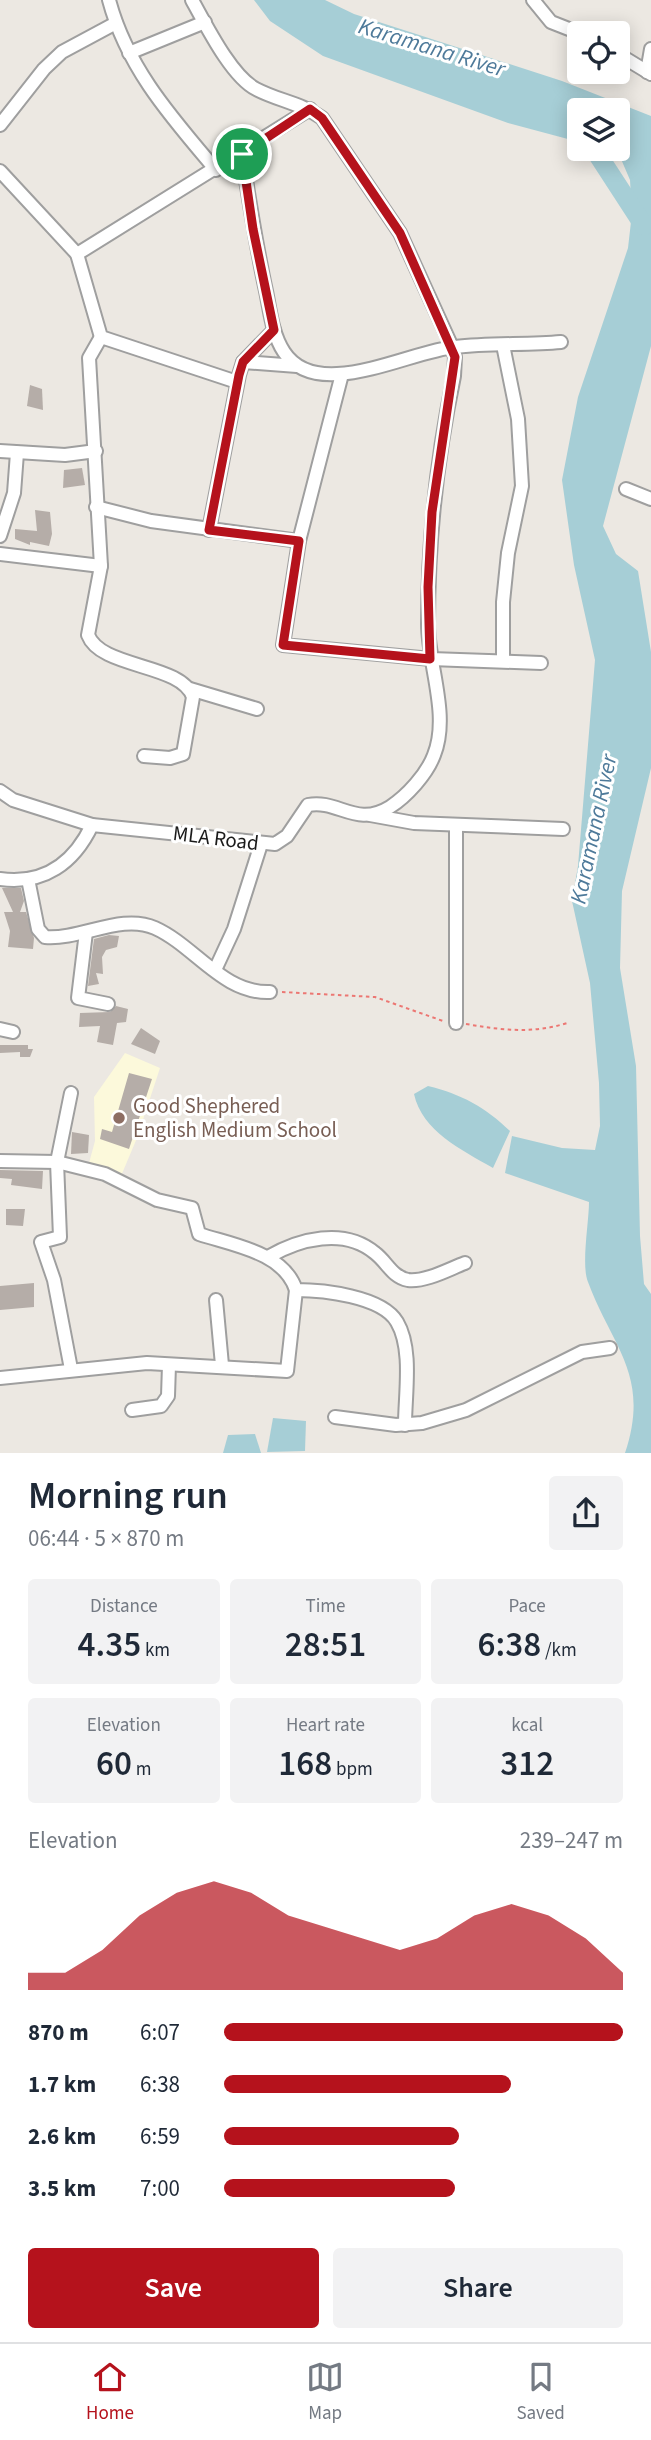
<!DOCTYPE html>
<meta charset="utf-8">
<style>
:root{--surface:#fff;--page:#f2f2f3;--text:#1f2937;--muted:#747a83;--line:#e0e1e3;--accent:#b5121c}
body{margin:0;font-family:"Source Sans 3",sans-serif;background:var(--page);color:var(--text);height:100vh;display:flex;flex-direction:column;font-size:26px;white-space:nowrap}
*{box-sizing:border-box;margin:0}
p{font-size:23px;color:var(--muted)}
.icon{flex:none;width:38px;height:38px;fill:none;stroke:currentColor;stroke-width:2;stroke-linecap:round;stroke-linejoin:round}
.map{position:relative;height:1453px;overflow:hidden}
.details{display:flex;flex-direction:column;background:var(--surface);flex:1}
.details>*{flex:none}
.controls{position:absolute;left:567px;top:21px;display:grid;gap:14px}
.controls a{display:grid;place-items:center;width:63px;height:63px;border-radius:7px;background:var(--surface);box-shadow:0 4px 18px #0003;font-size:35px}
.pin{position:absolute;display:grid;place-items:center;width:60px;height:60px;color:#fff;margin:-30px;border:4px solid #fff;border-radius:50%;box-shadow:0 2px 7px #0007}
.round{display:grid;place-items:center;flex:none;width:74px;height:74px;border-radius:7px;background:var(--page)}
.overview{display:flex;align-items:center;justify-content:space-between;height:119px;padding:0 28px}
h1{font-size:38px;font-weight:600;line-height:52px}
.figures{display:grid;grid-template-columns:repeat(3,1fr);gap:10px;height:119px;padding:7px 28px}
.figures div{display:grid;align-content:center;border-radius:7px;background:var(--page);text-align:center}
.figures b{font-size:35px;font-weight:600}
.figures small{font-size:19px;font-weight:400}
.figures p{font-size:19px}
.chart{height:196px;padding:14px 28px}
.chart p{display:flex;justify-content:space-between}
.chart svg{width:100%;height:126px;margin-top:7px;fill:var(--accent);opacity:.7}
.primary-button{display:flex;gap:14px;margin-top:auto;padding:14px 28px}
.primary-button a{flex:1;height:80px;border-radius:7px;background:var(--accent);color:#fff;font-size:28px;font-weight:600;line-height:80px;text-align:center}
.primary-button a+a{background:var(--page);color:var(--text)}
ul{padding:0 28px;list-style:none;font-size:23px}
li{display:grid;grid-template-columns:112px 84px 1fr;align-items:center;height:52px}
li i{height:18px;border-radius:9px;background:var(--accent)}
.dock{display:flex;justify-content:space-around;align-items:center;height:98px;border-top:2px solid var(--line);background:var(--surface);font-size:19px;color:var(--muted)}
.dock a{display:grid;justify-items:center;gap:4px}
.dock .current{color:var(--accent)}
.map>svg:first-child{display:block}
.education{fill:#fcf9db}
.water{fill:#a6ced6}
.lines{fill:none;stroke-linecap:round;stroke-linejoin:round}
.river{stroke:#a6ced6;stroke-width:19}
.building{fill:#b5ada8}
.minor-casing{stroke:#9f9f9f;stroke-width:16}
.path{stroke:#ec7773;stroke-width:2;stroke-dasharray:3.5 3.5;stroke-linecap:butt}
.minor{stroke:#fff;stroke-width:12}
.route-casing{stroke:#fff;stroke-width:14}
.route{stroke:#b5121c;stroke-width:9}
.education-dot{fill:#8d6e63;stroke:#fff;stroke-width:2.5}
.labels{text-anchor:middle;stroke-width:6;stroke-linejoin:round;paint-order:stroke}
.street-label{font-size:21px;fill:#1b1b1b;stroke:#fff}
.education-label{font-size:21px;fill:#785e54;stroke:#fff;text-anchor:start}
.water-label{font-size:23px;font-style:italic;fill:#4e7a9a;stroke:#fff}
</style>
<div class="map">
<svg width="651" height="1453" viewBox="0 0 651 1453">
<rect width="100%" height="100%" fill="#ece8e2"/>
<path class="education" d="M 125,1053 L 160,1068 L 137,1138 L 121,1176 L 89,1163 L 95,1141 L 94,1097 Z"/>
<g class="water">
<path d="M 254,0 L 325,0 L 354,14 L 562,81 L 651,116 L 651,346 L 603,526 L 616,554 L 638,571 L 651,652 L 651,768 L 622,891 L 620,968 L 636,1066 L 640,1236 L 644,1284 L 651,1294 L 651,1453 L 625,1453 C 651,1375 612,1347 588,1282 C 581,1265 589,1222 589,1202 L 505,1173 L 512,1136 L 562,1148 L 595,1150 L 600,1126 L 599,1083 L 590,983 L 572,901 L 578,866 L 595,660 L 574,565 L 562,480 L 578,397 L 628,248 L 632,213 L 630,180 L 621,159 L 599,149 L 618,149 L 618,110 L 579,110 L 579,142 L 508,123 L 323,56 L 270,21 Z"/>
<path d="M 428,1086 C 461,1094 485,1107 510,1131 L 493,1168 C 462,1150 422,1131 414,1094 Z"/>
<path d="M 273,1418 L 306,1421 L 305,1451 L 267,1452 Z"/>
<path d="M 255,1434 L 261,1453 L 223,1453 L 228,1435 Z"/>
</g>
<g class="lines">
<path class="river" d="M 594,149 L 644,226"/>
</g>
<g class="building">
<path d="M 30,385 L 42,389 L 43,410 L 27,406 Z"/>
<path d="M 82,468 L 85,485 L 63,488 L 64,470 Z"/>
<path d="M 35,510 L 50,512 L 52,534 L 49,546 L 30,542 L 30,545 L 15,539 L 15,529 L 37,531 Z"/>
<path d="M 2,888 L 21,888 L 24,901 L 20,912 L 26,912 L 34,938 L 33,949 L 8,947 L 10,931 L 4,912 L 13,912 Z"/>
<path d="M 109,935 L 119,936 L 117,947 L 106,950 L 102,957 L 103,974 L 96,973 L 99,984 L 88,986 L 94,939 Z"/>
<path d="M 116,1006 L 128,1009 L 126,1022 L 117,1023 L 113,1045 L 97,1042 L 100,1026 L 79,1027 L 80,1013 L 110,1012 Z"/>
<path d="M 141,1028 L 160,1041 L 155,1054 L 131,1044 Z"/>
<path d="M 0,1045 L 28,1045 L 28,1049 L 33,1049 L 30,1057 L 20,1057 L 20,1052 L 0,1053 Z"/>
<path d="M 129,1073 L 152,1079 L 129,1149 L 100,1139 L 102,1129 L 112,1132 Z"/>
<path d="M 72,1132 L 89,1135 L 88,1153 L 71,1154 Z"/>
<path d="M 0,1170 L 43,1171 L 42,1189 L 11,1185 L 12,1179 L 0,1178 Z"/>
<path d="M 6,1209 L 25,1209 L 23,1226 L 6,1225 Z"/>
<path d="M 34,1283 L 34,1307 L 0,1310 L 0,1286 Z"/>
</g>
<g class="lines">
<g class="minor-casing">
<g id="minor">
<path d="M 109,0 C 127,68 172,118 216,170"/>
<path d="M 533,0 L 551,22 L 579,33"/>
<path d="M 129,53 L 205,22"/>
<path d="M 618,54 L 651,74"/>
<path d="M 647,72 L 651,49"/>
<path d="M 0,125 L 44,69 L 62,52 L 116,23"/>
<path d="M 242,154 C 249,200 256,245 266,291 C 270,310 272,334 284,352 C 317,403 409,351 455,347 C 490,343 526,345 561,342"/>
<path d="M 0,171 L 77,254 L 101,337 L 237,382"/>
<path d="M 77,254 L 310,109"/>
<path d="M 101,337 L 89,358 L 101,566 L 88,635 C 101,669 181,663 193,697 L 183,754 L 170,758 L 144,756"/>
<path d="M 503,345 L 518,419 L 522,486 L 508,553 L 503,602 L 503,661"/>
<path d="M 243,362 L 297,366"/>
<path d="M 342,374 L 299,541 L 283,645 L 431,659 L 541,663"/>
<path d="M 0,451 L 65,455 L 96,451"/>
<path d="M 626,489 L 651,499"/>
<path d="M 96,507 L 151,521 L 299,541"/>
<path d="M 209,530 L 239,375 L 243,362 L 274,330"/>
<path d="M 0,536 L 14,493 L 17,453"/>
<path d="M 0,554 L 101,566"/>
<path d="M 190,689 L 257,709"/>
<path d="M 0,791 L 13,800 L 92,825 L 275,844 L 287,836 L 308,805 C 338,799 356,828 390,807 C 407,796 427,774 434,755 C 450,715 428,665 428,624 C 428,540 437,457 454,376 L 455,357 L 452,347 L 400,233 L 322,118 C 301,103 279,101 256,89 C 231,76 206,25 192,0"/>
<path d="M 370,815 L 414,823 L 563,829"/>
<path d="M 456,825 L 456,1023"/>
<path d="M 0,879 C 44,885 74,863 92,825"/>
<path d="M 28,879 L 38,929 L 45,937 C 81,940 121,913 155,928 C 195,946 223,994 270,992"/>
<path d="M 86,932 L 78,998 L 108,1004"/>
<path d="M 215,970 L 234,929 L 261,844"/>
<path d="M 0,1029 L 13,1032"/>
<path d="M 71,1093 L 57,1162 L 60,1237 L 41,1242 L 54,1280 L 71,1369"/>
<path d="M 0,1161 L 57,1162 L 105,1174 L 157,1200 L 192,1208 L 199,1234 C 232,1245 284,1252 296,1290 C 322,1290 382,1296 397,1322 C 413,1349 405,1394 405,1425"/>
<path d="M 268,1257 C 299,1239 344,1227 375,1253 C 387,1262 392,1277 408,1280 C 426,1282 449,1269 465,1263"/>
<path d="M 216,1300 L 222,1365"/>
<path d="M 0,1378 L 147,1363 L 287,1371 L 296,1290"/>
<path d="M 132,1410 L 161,1406 L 168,1396 L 169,1365"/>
<path d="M 335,1417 L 396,1425 L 422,1423 L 466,1410 L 582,1352 L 610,1348"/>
</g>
</g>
<g class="path">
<path d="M 282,992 L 375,997 L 443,1021"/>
<path d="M 466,1024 C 501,1030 533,1034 567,1023"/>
</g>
<use href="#minor" class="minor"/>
</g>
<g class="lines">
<g class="route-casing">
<path id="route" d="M 310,109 L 322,118 L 400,233 L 455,357 L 432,512 L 428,587 L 430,659 L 283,645 L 299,541 L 209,530 L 239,375 L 243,362 L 274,330 L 253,229 L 242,154 Z"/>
</g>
<use href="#route" class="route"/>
</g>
<circle class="education-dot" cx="119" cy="1118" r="7"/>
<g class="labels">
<g class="street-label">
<text transform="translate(216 838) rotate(7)" y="7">MLA Road</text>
</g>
<g class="education-label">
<text x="133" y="1113">Good Shephered<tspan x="133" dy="24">English Medium School</tspan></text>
</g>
<g class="water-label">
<text transform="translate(432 47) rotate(17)" y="8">Karamana River</text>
<text transform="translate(593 829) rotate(-78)" y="8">Karamana River</text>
</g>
</g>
</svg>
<div class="controls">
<a><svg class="icon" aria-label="locate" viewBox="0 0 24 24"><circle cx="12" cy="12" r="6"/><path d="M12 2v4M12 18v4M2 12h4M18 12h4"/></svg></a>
<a><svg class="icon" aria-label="layers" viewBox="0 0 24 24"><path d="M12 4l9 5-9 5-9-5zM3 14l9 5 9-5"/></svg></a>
</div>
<div class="pin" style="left:242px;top:154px;background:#1e9e55"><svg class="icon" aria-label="arrive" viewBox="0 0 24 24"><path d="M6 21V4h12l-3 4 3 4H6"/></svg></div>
</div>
<section class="details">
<div class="overview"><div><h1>Morning run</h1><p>06:44 · 5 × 870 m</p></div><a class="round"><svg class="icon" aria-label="share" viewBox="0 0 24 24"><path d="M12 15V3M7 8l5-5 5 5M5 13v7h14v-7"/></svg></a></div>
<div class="figures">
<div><p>Distance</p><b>4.35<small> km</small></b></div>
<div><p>Time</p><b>28:51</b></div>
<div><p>Pace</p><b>6:38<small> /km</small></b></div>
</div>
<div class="figures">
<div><p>Elevation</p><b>60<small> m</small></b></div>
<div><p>Heart rate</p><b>168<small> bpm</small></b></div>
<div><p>kcal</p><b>312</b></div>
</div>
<div class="chart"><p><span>Elevation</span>239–247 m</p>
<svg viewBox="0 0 160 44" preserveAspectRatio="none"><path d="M0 44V38L10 38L20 30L30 18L40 10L50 6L60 10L70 18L80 22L90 26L100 30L110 26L120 18L130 14L140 18L150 26L160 38V44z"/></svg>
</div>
<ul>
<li><b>870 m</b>6:07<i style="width:100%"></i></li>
<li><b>1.7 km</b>6:38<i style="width:72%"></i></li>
<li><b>2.6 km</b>6:59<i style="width:59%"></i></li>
<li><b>3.5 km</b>7:00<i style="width:58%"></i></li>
</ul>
<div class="primary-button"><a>Save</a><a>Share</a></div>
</section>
<nav class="dock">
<a class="current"><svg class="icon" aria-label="home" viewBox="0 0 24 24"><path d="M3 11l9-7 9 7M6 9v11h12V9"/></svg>Home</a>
<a><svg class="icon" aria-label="map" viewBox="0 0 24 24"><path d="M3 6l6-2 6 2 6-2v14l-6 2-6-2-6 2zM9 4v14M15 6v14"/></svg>Map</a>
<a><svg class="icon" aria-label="saved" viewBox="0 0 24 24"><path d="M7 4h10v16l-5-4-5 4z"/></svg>Saved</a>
</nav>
